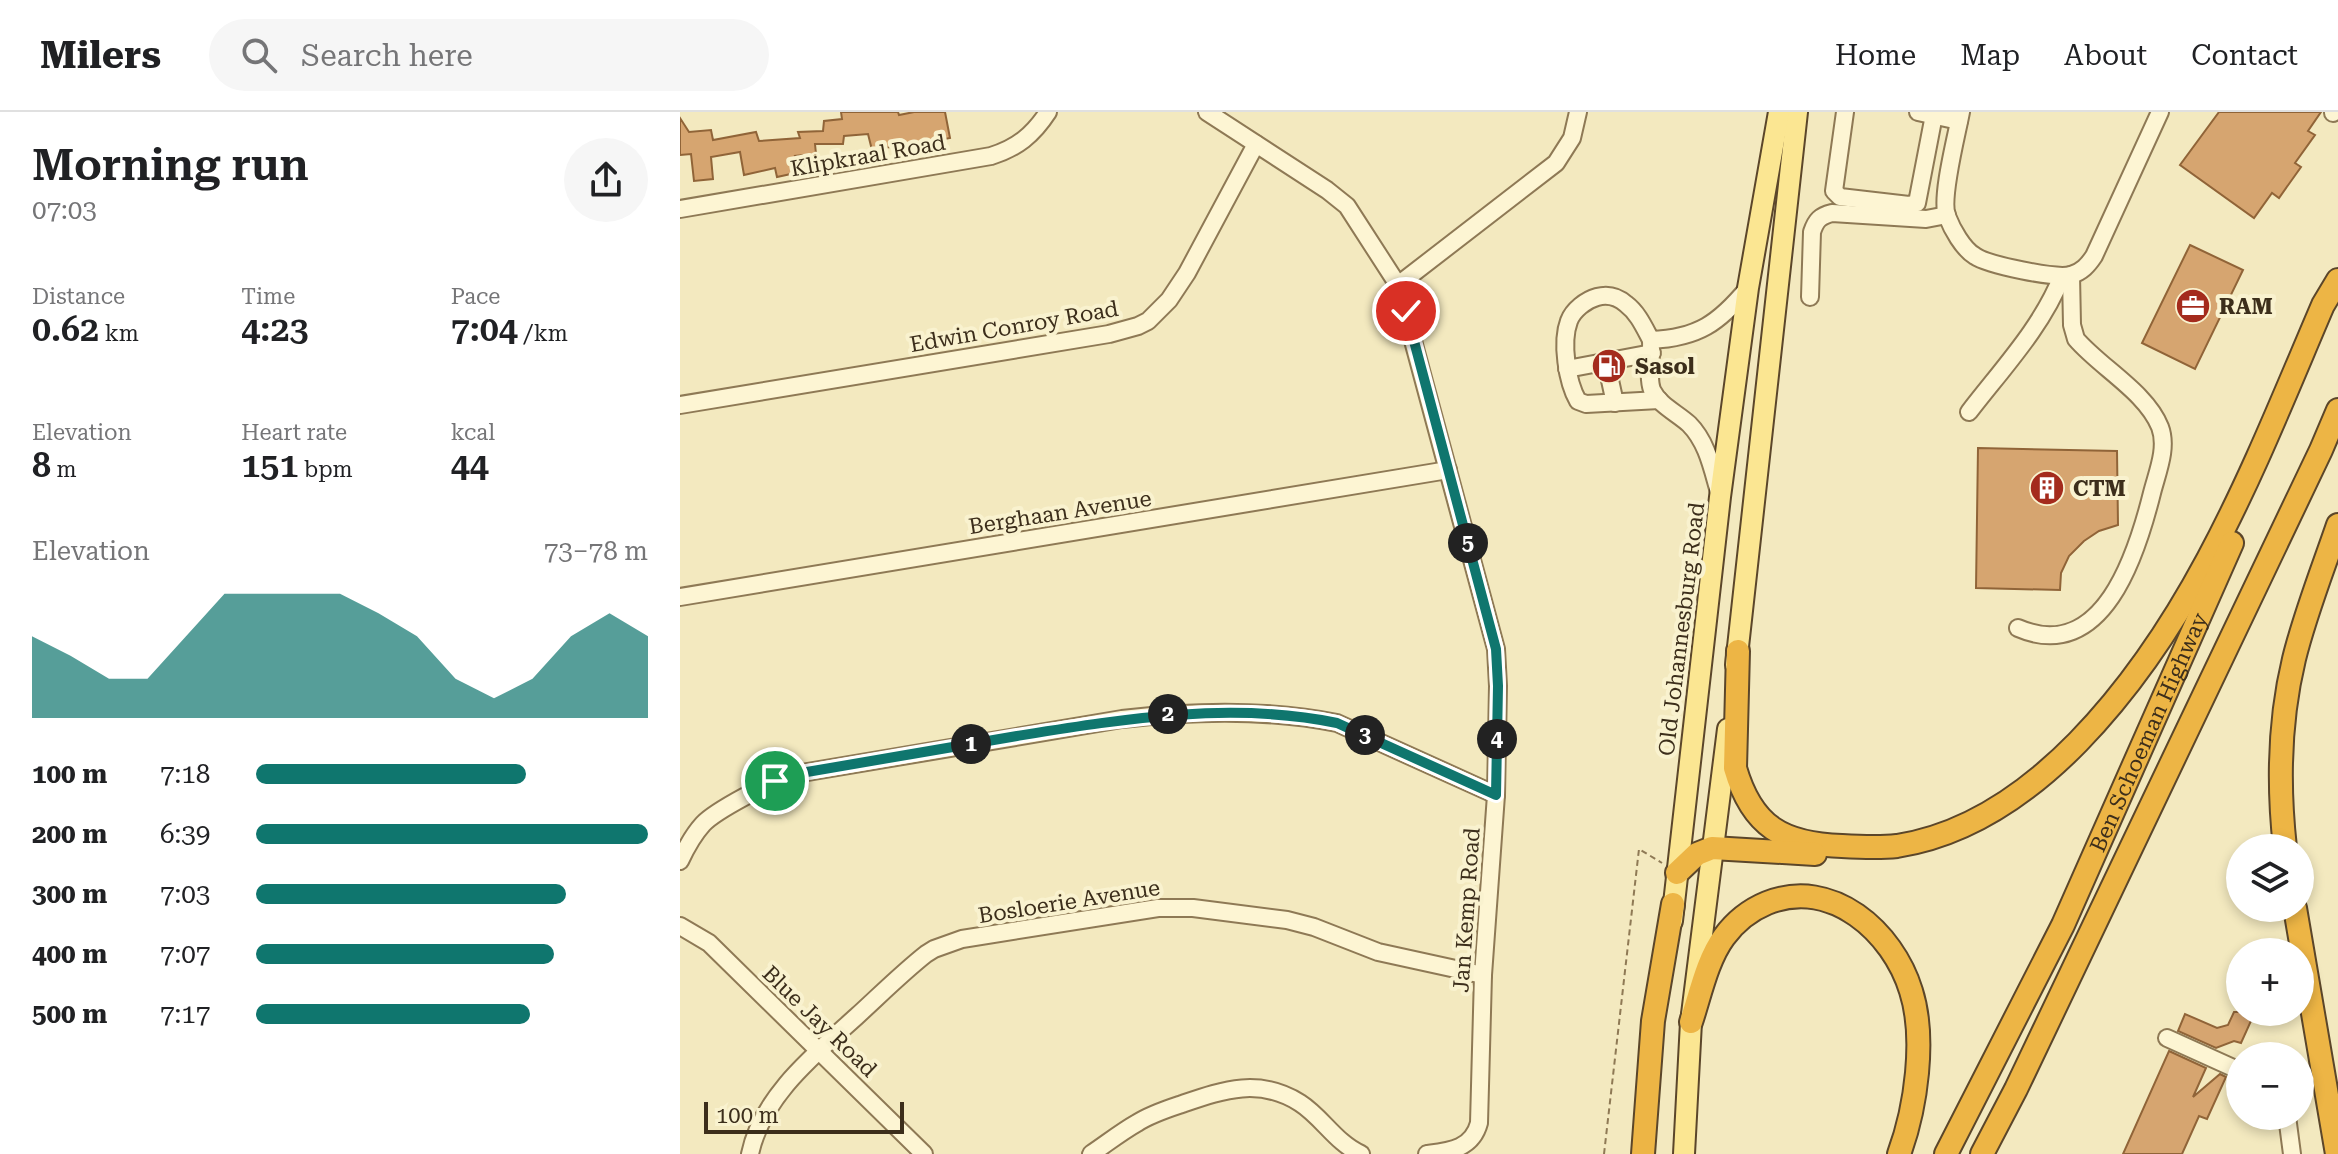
<!DOCTYPE html>
<meta charset="utf-8">
<style>
:root{--surface:#fff;--page:#f6f6f6;--text:#202124;--muted:#757577;--line:#e0e0e0;--accent:#0f766e}
body{margin:0;font-family:"Roboto Serif",serif;background:var(--page);color:var(--text);height:100vh;display:flex;flex-direction:column;font-size:30px;white-space:nowrap}
*{box-sizing:border-box;margin:0}
p{font-size:26px;color:var(--muted)}
.icon{flex:none;width:44px;height:44px;fill:none;stroke:currentColor;stroke-width:2;stroke-linecap:round;stroke-linejoin:round}
.map{position:relative;flex:1;overflow:hidden}
.sheet{display:flex;flex-direction:column;background:var(--surface);width:680px}
.sheet>*{flex:none}
.fabs{position:absolute;left:1546px;top:722px;display:grid;gap:16px}
.fabs a{display:grid;place-items:center;width:88px;height:88px;border-radius:50%;background:var(--surface);box-shadow:0 4px 12px #0003;font-size:40px}
.scale{position:absolute;left:24px;bottom:20px;width:200px;box-sizing:border-box;padding-left:8px;border:4px solid #3c2e1b;border-top:0;font-size:22px;line-height:28px;white-space:nowrap;color:#3c2e1b;-webkit-text-stroke:6px #f9f2cf;paint-order:stroke}
.pin{position:absolute;display:grid;place-items:center;width:68px;height:68px;color:#fff;margin:-34px;border:4px solid #fff;border-radius:50%;box-shadow:0 2px 8px #0007}
.km{position:absolute;width:40px;height:40px;margin:-20px;border-radius:50%;background:#222;color:#fff;font-size:22px;line-height:40px;text-align:center}
.round{display:grid;place-items:center;flex:none;width:84px;height:84px;border-radius:42px;background:var(--page)}
.head{display:flex;align-items:center;justify-content:space-between;height:136px;padding:0 32px}
h1{font-size:44px;font-weight:600;line-height:60px}
.metrics{display:grid;grid-template-columns:repeat(3,1fr);gap:12px;height:136px;padding:8px 32px}
.metrics div{display:grid;align-content:center}
.metrics b{font-size:34px;font-weight:600}
.metrics small{font-size:22px;font-weight:400}
.metrics p{font-size:22px}
.chart{height:224px;padding:16px 32px}
.chart p{display:flex;justify-content:space-between}
.chart svg{width:100%;height:144px;margin-top:8px;fill:var(--accent);opacity:.7}
ul{padding:0 32px;list-style:none;font-size:26px}
li{display:grid;grid-template-columns:128px 96px 1fr;align-items:center;height:60px}
li i{height:20px;border-radius:10px;background:var(--accent)}
header{display:flex;align-items:center;gap:48px;box-sizing:border-box;height:112px;padding:0 40px;background:var(--surface);border-bottom:2px solid var(--line)}
header strong{font-size:38px}
nav{display:flex;gap:44px;margin-inline-start:auto;font-size:28px}
.search{width:560px;height:72px;background:var(--page);display:flex;align-items:center;gap:20px;box-sizing:border-box;padding:0 28px;border-radius:44px;color:var(--muted);font-size:30px}
main{display:flex;flex:1;min-height:0}
.map>svg:first-child{display:block}
.building{fill:#d6a570;stroke:#906438;stroke-width:2}
.lines{fill:none;stroke-linecap:round;stroke-linejoin:round}
.minor-casing{stroke:#8e7955;stroke-width:20}
.major-casing{stroke:#5b462a;stroke-width:24}
.highway-casing{stroke:#5b462a;stroke-width:26}
.path{stroke:#8e7955;stroke-width:2;stroke-dasharray:6 4;stroke-linecap:butt}
.minor{stroke:#fdf5d3;stroke-width:16}
.major{stroke:#fbe692;stroke-width:20}
.highway{stroke:#edb545;stroke-width:22}
.route-casing{stroke:#fff;stroke-width:16}
.route{stroke:#0f766e;stroke-width:10}
.labels{text-anchor:middle;stroke-width:8;stroke-linejoin:round;paint-order:stroke}
.street-label{font-size:22px;fill:#3c2e1b;stroke:#f9f2cf}
.poi-label{font-size:22px;font-weight:bold;fill:#3c2e1b;stroke:#f9f2cf;text-anchor:start}
</style>
<header>
<strong>Milers</strong>
<div class="search"><svg class="icon" aria-label="search" viewBox="0 0 24 24"><circle cx="10" cy="10" r="6"/><path d="M15 15l6 6"/></svg>Search here</div>
<nav><a>Home</a><a>Map</a><a>About</a><a>Contact</a></nav>
</header>
<main>
<section class="sheet">
<div class="head"><div><h1>Morning run</h1><p>07:03</p></div><a class="round"><svg class="icon" aria-label="share" viewBox="0 0 24 24"><path d="M12 15V3M7 8l5-5 5 5M5 13v7h14v-7"/></svg></a></div>
<div class="metrics">
<div><p>Distance</p><b>0.62<small> km</small></b></div>
<div><p>Time</p><b>4:23</b></div>
<div><p>Pace</p><b>7:04<small> /km</small></b></div>
</div>
<div class="metrics">
<div><p>Elevation</p><b>8<small> m</small></b></div>
<div><p>Heart rate</p><b>151<small> bpm</small></b></div>
<div><p>kcal</p><b>44</b></div>
</div>
<div class="chart"><p><span>Elevation</span>73–78 m</p>
<svg viewBox="0 0 160 44" preserveAspectRatio="none"><path d="M0 44V19L10 25L20 32L30 32L40 19L50 6L60 6L70 6L80 6L90 12L100 19L110 32L120 38L130 32L140 19L150 12L160 19V44z"/></svg>
</div>
<ul>
<li><b>100 m</b>7:18<i style="width:69%"></i></li>
<li><b>200 m</b>6:39<i style="width:100%"></i></li>
<li><b>300 m</b>7:03<i style="width:79%"></i></li>
<li><b>400 m</b>7:07<i style="width:76%"></i></li>
<li><b>500 m</b>7:17<i style="width:70%"></i></li>
</ul>
</section>
<div class="map">
<svg width="1658" height="1042" viewBox="0 0 1658 1042">
<rect width="100%" height="100%" fill="#f3e9bf"/>
<g class="building">
<path d="M 161,0 L 218,0 L 219,3 L 234,0 L 265,0 L 270,26 L 238,32 L 240,40 L 224,43 L 222,33 L 192,38 L 188,22 L 164,24 L 163,32 L 135,32 L 136,42 L 115,44 L 120,60 L 97,65 L 95,56 L 64,63 L 60,40 L 31,45 L 33,67 L 14,69 L 11,42 L 0,43 L 0,6 L 9,20 L 31,18 L 33,28 L 76,20 L 79,29 L 120,26 L 118,20 L 143,19 L 144,9 L 162,7 Z"/>
<path d="M 1539,0 L 1641,0 L 1628,19 L 1635,23 L 1615,51 L 1621,55 L 1599,86 L 1592,81 L 1574,106 L 1500,53 Z"/>
<path d="M 1510,133 L 1563,158 L 1515,257 L 1462,231 Z"/>
<path d="M 1298,336 L 1437,339 L 1438,413 L 1419,419 L 1404,429 L 1389,444 L 1381,461 L 1380,478 L 1296,476 Z"/>
<path d="M 1554,900 L 1575,900 L 1561,931 L 1554,929 L 1536,936 L 1498,919 L 1505,902 L 1537,916 L 1548,913 Z"/>
<path d="M 1489,939 L 1526,956 L 1513,985 L 1540,962 L 1546,965 L 1527,1007 L 1519,1004 L 1502,1042 L 1443,1042 Z"/>
</g>
<g class="lines">
<g class="minor-casing">
<g id="minor">
<path d="M 527,0 L 647,78 L 667,94 L 718,173 L 816,537 L 818,574 L 816,683 L 803,863 L 799,1011 C 792,1037 770,1039 747,1042"/>
<path d="M 1165,0 L 1154,79 L 1160,85 L 1229,93 L 1237,91 L 1254,3"/>
<path d="M 1238,0 L 1279,9"/>
<path d="M 1281,0 C 1277,22 1260,86 1267,104 C 1272,117 1283,137 1295,144 C 1308,153 1376,167 1391,163 C 1402,160 1408,153 1414,144 L 1480,0"/>
<path d="M 1653,1 L 1654,0"/>
<path d="M 0,97 L 311,44 C 337,36 353,23 368,0"/>
<path d="M 718,173 L 876,51 L 892,26 L 898,0"/>
<path d="M 1130,185 L 1132,120 C 1136,108 1140,104 1152,101 L 1246,107 L 1267,103"/>
<path d="M 971,228 C 964,215 958,201 946,192 C 938,185 928,182 917,185 C 906,188 893,198 889,209 C 881,230 887,270 898,289 L 906,292 L 979,288"/>
<path d="M 926,250 L 935,291"/>
<path d="M 887,257 L 972,241"/>
<path d="M 0,293 L 429,222 L 458,214 L 468,209 L 489,188 L 507,161 L 576,32"/>
<path d="M 1289,300 C 1322,257 1362,215 1382,164"/>
<path d="M 1039,380 C 1032,356 1027,330 1009,312 C 997,301 979,293 972,278 C 967,264 972,243 971,228 C 1018,226 1039,211 1068,176"/>
<path d="M 0,485 L 768,358"/>
<path d="M 1338,516 C 1423,553 1457,441 1472,381 C 1477,361 1488,336 1480,315 C 1466,280 1421,256 1396,227 L 1392,213 L 1391,163"/>
<path d="M 0,749 C 6,736 13,723 23,712 C 36,698 91,670 110,663 L 442,607 C 512,599 588,597 657,611 L 816,683"/>
<path d="M 0,814 L 29,831 L 244,1042"/>
<path d="M 1487,926 L 1560,959"/>
<path d="M 1607,1004 L 1612,1042"/>
<path d="M 70,1042 C 82,984 135,942 177,904 C 200,883 222,861 246,842 L 254,837 L 282,827 L 478,796 L 513,796 L 607,808 L 634,815 L 698,840 L 803,863"/>
<path d="M 411,1042 C 426,1032 441,1020 457,1011 C 471,1002 487,997 502,992 C 543,978 579,965 620,991 C 642,1005 656,1031 681,1042"/>
</g>
</g>
<g class="major-casing">
<g id="major">
<path d="M 1056,553 L 1117,0"/>
<path d="M 992,809 L 1040,385 L 1068,176 L 1099,0"/>
<path d="M 1004,1042 L 1011,910 L 1048,617"/>
</g>
</g>
<g class="highway-casing">
<g id="highway">
<path d="M 1058,539 L 1055,656 C 1072,715 1103,732 1162,734 C 1179,735 1199,736 1217,734 C 1288,723 1349,680 1398,630 C 1517,508 1577,347 1643,193 L 1658,168"/>
<path d="M 1605,736 C 1598,673 1599,609 1614,547 C 1625,502 1643,457 1658,413"/>
<path d="M 997,761 L 1017,742 L 1032,736 L 1135,742"/>
<path d="M 1615,796 L 1657,1042"/>
<path d="M 1011,910 C 1020,883 1027,848 1044,825 C 1055,810 1070,798 1087,791 C 1152,765 1213,820 1231,879 C 1246,926 1236,996 1219,1042"/>
<path d="M 963,1042 L 973,909 L 993,792"/>
<path id="s1" d="M 1266,1042 L 1383,813 L 1552,431"/>
<path d="M 1302,1042 L 1336,977 L 1641,338 L 1658,298"/>
</g>
</g>
<path class="path" d="M 924,1042 L 959,737 L 982,751"/>
<use href="#minor" class="minor"/>
<use href="#major" class="major"/>
<use href="#highway" class="highway"/>
</g>
<g class="lines">
<g class="route-casing">
<path id="route" d="M 95,669 L 121,661 C 193,649 265,636 337,624 C 443,607 551,589 657,611 L 816,683 L 818,574 L 816,537 L 726,199"/>
</g>
<use href="#route" class="route"/>
</g>
<defs>
<g id="office-disc" transform="scale(1.8)"><circle r="9.5" fill="#a42b1d" stroke="#f9f2cf"/><path d="M-6-3h4V-5.5h4V-3h4V5H-6ZM-1-4.5V-3h2v-1.5ZM-6 0V1H6V0Z" fill="#fff"/></g>
<g id="fuel-disc" transform="scale(1.8)"><circle r="9.5" fill="#a42b1d" stroke="#f9f2cf"/><path d="M-5.5-6h7V0h2V4h1.3V-2.5L3-4.5l.8-.8L6-3V5H2.5V1h-1V6h-7ZM-4.2-4.7v3.2H.2V-4.7Z" fill="#fff"/></g>
<g id="building-disc" transform="scale(1.8)"><circle r="9.5" fill="#a42b1d" stroke="#f9f2cf"/><path d="M-4-6H4V6H1V3H-1V6H-4ZM-2.5-4.3h1.7v1.8h-1.7ZM.8-4.3h1.7v1.8H.8ZM-2.5-1h1.7V.8h-1.7ZM.8-1h1.7V.8H.8Z" fill="#fff"/></g>
</defs>
<g fill-rule="evenodd">
<use href="#office-disc" x="1513" y="194"/>
<use href="#fuel-disc" x="929" y="254"/>
<use href="#building-disc" x="1367" y="376"/>
</g>
<g class="labels">
<g class="street-label">
<text transform="translate(188 43) rotate(-10)" y="8">Klipkraal Road</text>
<text transform="translate(334 214) rotate(-10)" y="8">Edwin Conroy Road</text>
<text transform="translate(380 400) rotate(-9)" y="8">Berghaan Avenue</text>
<text transform="translate(1001 517) rotate(-83)" y="8">Old Johannesburg Road</text>
<text dy="8" stroke="none"><textPath href="#s1" startOffset="468">Ben Schoeman Highway</textPath></text>
<text transform="translate(389 789) rotate(-9)" y="8">Bosloerie Avenue</text>
<text transform="translate(786 798) rotate(-86)" y="8">Jan Kemp Road</text>
<text transform="translate(140 909) rotate(44)" y="8">Blue Jay Road</text>
</g>
<g class="poi-label">
<text x="1539" y="202">RAM</text>
<text x="955" y="262">Sasol</text>
<text x="1393" y="384">CTM</text>
</g>
</g>
</svg>
<div class="fabs">
<a><svg class="icon" aria-label="layers" viewBox="0 0 24 24"><path d="M12 4l9 5-9 5-9-5zM3 14l9 5 9-5"/></svg></a>
<a>+</a>
<a>−</a>
</div>
<div class="scale">100 m</div>
<div class="pin" style="left:95px;top:669px;background:#1e9e55"><svg class="icon" aria-label="arrive" viewBox="0 0 24 24"><path d="M6 21V4h12l-3 4 3 4H6"/></svg></div>
<div class="pin" style="left:726px;top:199px;background:#d93025"><svg class="icon" aria-label="check" viewBox="0 0 24 24"><path d="M5 12l5 5 9-10"/></svg></div>
<b class="km" style="left:291px;top:632px">1</b>
<b class="km" style="left:488px;top:602px">2</b>
<b class="km" style="left:685px;top:623px">3</b>
<b class="km" style="left:817px;top:627px">4</b>
<b class="km" style="left:788px;top:431px">5</b>
</div>
</main>
